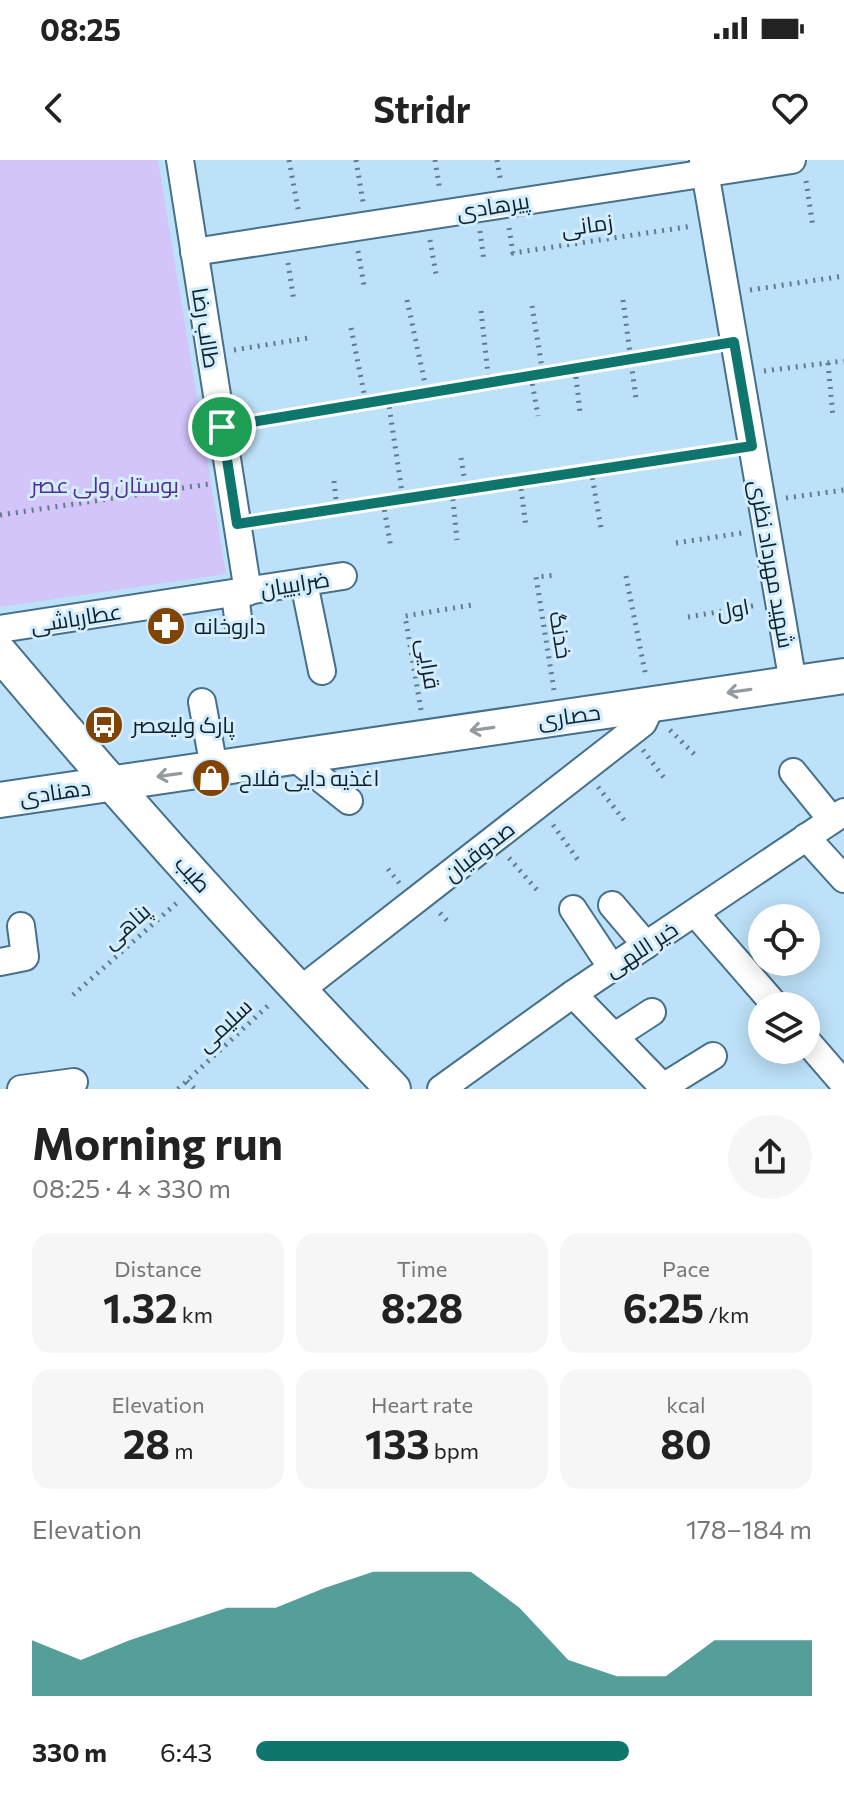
<!DOCTYPE html>
<meta charset="utf-8">
<style>
:root{--surface:#fff;--page:#f6f6f6;--text:#222;--muted:#767676;--accent:#0f766e}
body{margin:0;font-family:Commissioner,Cairo,sans-serif;background:var(--page);color:var(--text);height:100vh;display:flex;flex-direction:column;font-size:30px;white-space:nowrap}
*{box-sizing:border-box;margin:0}
p{font-size:26px;color:var(--muted)}
.icon{flex:none;width:44px;height:44px;fill:none;stroke:currentColor;stroke-width:2;stroke-linecap:round;stroke-linejoin:round}
.map{position:relative;height:929px;overflow:hidden}
.sheet{display:flex;flex-direction:column;background:var(--surface);flex:1}
.sheet>*{flex:none}
.fabs{position:absolute;left:748px;top:744px;display:grid;gap:16px}
.fabs a{display:grid;place-items:center;width:72px;height:72px;border-radius:50%;background:var(--surface);box-shadow:0 4px 20px #0003;font-size:40px}
.pin{position:absolute;display:grid;place-items:center;width:68px;height:68px;color:#fff;margin:-34px;border:4px solid #fff;border-radius:50%;box-shadow:0 2px 8px #0007}
.round{display:grid;place-items:center;flex:none;width:84px;height:84px;border-radius:42px;background:var(--page)}
.head{display:flex;align-items:center;justify-content:space-between;height:136px;padding:0 32px}
h1{font-size:44px;font-weight:700;line-height:60px}
.figures{display:grid;grid-template-columns:repeat(3,1fr);gap:12px;height:136px;padding:8px 32px}
.figures div{display:grid;align-content:center;border-radius:20px;background:var(--page);text-align:center}
.figures b{font-size:40px;font-weight:700}
.figures small{font-size:22px;font-weight:400}
.figures p{font-size:22px}
.chart{height:224px;padding:16px 32px}
.chart p{display:flex;justify-content:space-between}
.chart svg{width:100%;height:144px;margin-top:8px;fill:var(--accent);opacity:.7}
ul{padding:0 32px;list-style:none;font-size:26px}
li{display:grid;grid-template-columns:128px 96px 1fr;align-items:center;height:60px}
li i{height:20px;border-radius:10px;background:var(--accent)}
.status{display:flex;justify-content:space-between;align-items:center;height:56px;padding:0 40px;background:var(--surface);direction:ltr}
.status svg{height:22px;fill:currentColor}
header{display:flex;justify-content:space-between;align-items:center;height:104px;padding:0 32px;background:var(--surface);font-size:36px;font-weight:700}
.map>svg:first-child{display:block}
.green{fill:#d3c4fa}
.lines{fill:none;stroke-linecap:round;stroke-linejoin:round}
.minor-casing{stroke:#467089;stroke-width:30}
.major-casing{stroke:#467089;stroke-width:38}
.path{stroke:#617b8b;stroke-width:5;stroke-dasharray:2 6;stroke-linecap:butt}
.minor{stroke:#fff;stroke-width:26}
.major{stroke:#fff;stroke-width:34}
.oneway{stroke:#939b9f}
.route-casing{stroke:#fff;stroke-width:16}
.route{stroke:#0f766e;stroke-width:10}
.labels{text-anchor:middle;stroke-width:6;stroke-linejoin:round;paint-order:stroke}
.street-label{font-size:22px;fill:#0f202a;stroke:#d2edfe}
.park-label{font-size:22px;fill:#552b94;stroke:#d2edfe}
.poi-label{font-size:22px;fill:#0f202a;stroke:#d2edfe;text-anchor:start}
</style>
<div class="status"><b>08:25</b><svg viewBox="0 0 49 12"><path d="M0 12V9h3v3zM5 12V6h3v6zM10 12V3h3v9zM15 12V0h3v12zM26 1h20v11H26zM47 4h2v5h-2z"/></svg></div>
<header><svg class="icon" aria-label="back" viewBox="0 0 24 24"><path d="M15 5l-7 7 7 7"/></svg>Stridr<svg class="icon" aria-label="heart" viewBox="0 0 24 24"><path d="M12 20l-8-8c-3-5 5-10 8-4 3-6 11-1 8 4z"/></svg></header>
<div class="map">
<svg width="844" height="929" viewBox="0 0 844 929">
<rect width="100%" height="100%" fill="#bde1f8"/>
<path class="green" d="M 0,0 L 158,0 L 226,414 L 0,447 Z"/>
<g class="lines">
<g class="minor-casing">
<g id="minor">
<path d="M 180,0 L 248,432"/>
<path d="M 703,0 L 793,523"/>
<path d="M 194,92 L 792,0"/>
<path d="M 304,423 L 322,511"/>
<path d="M 235,434 L 239,466"/>
<path d="M 0,469 L 343,416"/>
<path d="M 202,542 L 214,608"/>
<path d="M 294,597 L 349,641"/>
<path d="M 793,612 L 832,660"/>
<path d="M 806,677 L 844,719"/>
<path d="M 612,745 L 646,785"/>
<path d="M 573,749 L 612,808"/>
<path d="M 695,753 L 776,846"/>
<path d="M 0,802 L 25,797 L 21,766"/>
<path d="M 299,831 L 643,563 L 652,544"/>
<path d="M 573,834 L 665,929"/>
<path d="M 615,876 L 652,852"/>
<path d="M 806,880 L 844,924"/>
<path d="M 663,927 L 713,896"/>
<path d="M 21,929 L 74,922"/>
<path d="M 441,929 L 573,834 L 844,652"/>
</g>
</g>
<g class="major-casing">
<g id="major">
<path d="M 0,493 C 126,643 257,788 393,929"/>
<path d="M 0,640 L 844,516"/>
</g>
</g>
<g class="path">
<path d="M 289,0 L 299,54"/>
<path d="M 356,0 L 363,42"/>
<path d="M 435,0 L 440,31"/>
<path d="M 497,0 L 501,23"/>
<path d="M 806,21 L 813,67"/>
<path d="M 509,68 L 513,93 L 693,66"/>
<path d="M 480,71 L 484,101"/>
<path d="M 430,80 L 436,114"/>
<path d="M 358,91 L 364,125"/>
<path d="M 288,103 L 294,141"/>
<path d="M 750,130 L 844,116"/>
<path d="M 407,140 L 427,233"/>
<path d="M 623,140 L 636,239"/>
<path d="M 532,146 L 543,214"/>
<path d="M 481,151 L 489,223"/>
<path d="M 351,168 L 366,243"/>
<path d="M 234,190 L 308,178"/>
<path d="M 828,203 L 833,257"/>
<path d="M 575,209 L 580,252"/>
<path d="M 764,211 L 844,201"/>
<path d="M 531,216 L 538,256"/>
<path d="M 388,239 L 403,339"/>
<path d="M 246,263 L 710,186"/>
<path d="M 461,298 L 466,329"/>
<path d="M 591,310 L 601,368"/>
<path d="M 334,321 L 337,349"/>
<path d="M 520,321 L 526,367"/>
<path d="M 452,331 L 457,380"/>
<path d="M 786,338 L 844,330"/>
<path d="M 383,342 L 391,388"/>
<path d="M 0,355 L 209,324"/>
<path d="M 262,360 L 730,289"/>
<path d="M 676,383 L 742,373"/>
<path d="M 626,416 L 646,517"/>
<path d="M 688,457 L 758,445"/>
<path d="M 554,530 L 536,417 L 557,415"/>
<path d="M 421,550 L 405,456 L 472,445"/>
<path d="M 670,570 L 695,595"/>
<path d="M 643,590 L 664,618"/>
<path d="M 598,627 L 627,664"/>
<path d="M 553,665 L 578,700"/>
<path d="M 509,698 L 537,730"/>
<path d="M 388,709 L 400,724"/>
<path d="M 440,753 L 450,764"/>
<path d="M 73,835 L 180,740"/>
<path d="M 187,921 L 195,929"/>
<path d="M 178,929 L 271,843"/>
</g>
<use href="#minor" class="minor"/>
<use href="#major" class="major"/>
</g>
<defs><path id="oneway-shaft" d="M-6 0H5M1.5-3L5.5 0L1.5 3" fill="none" stroke-width="1.6" stroke-linecap="round" stroke-linejoin="round" transform="scale(2)"/></defs>
<g class="oneway">
<use href="#oneway-shaft" transform="translate(739 531) rotate(172)"/>
<use href="#oneway-shaft" transform="translate(482 569) rotate(172)"/>
<use href="#oneway-shaft" transform="translate(169 615) rotate(172)"/>
</g>
<g class="lines">
<g class="route-casing">
<path id="route" d="M 734,182 L 752,286 L 237,364 L 222,267 Z"/>
</g>
<use href="#route" class="route"/>
</g>
<defs>
<g id="pharmacy-disc" transform="scale(2)"><circle r="9.5" fill="#824404" stroke="#d2edfe"/><path d="M-2-6h4v4h4v4h-4v4h-4v-4h-4v-4h4Z" fill="#fff"/></g>
<g id="bus-disc" transform="scale(2)"><circle r="9.5" fill="#824404" stroke="#d2edfe"/><path d="M-5-6H5V4H4V6H2V4H-2V6H-4V4H-5ZM-3.5-4V0h7V-4ZM-3.5 1.2v1.5H-2V1.2ZM2 1.2v1.5H3.5V1.2Z" fill="#fff"/></g>
<g id="shop-disc" transform="scale(2)"><circle r="9.5" fill="#824404" stroke="#d2edfe"/><path d="M-5-2.5h2.3a2.7 3.5 0 0 1 5.4 0H5L5.5 6h-11ZM-1.5-2.5h3a1.5 2.3 0 0 0-3 0Z" fill="#fff"/></g>
</defs>
<g fill-rule="evenodd">
<use href="#pharmacy-disc" x="166" y="466"/>
<use href="#bus-disc" x="104" y="565"/>
<use href="#shop-disc" x="211" y="618"/>
</g>
<g class="labels">
<g class="street-label">
<text transform="translate(493 46) rotate(-9)" y="8">پیرهادی</text>
<text transform="translate(587 65) rotate(-8)" y="8">زمانی</text>
<text transform="translate(206 168) rotate(81)" y="8">طالب رضا</text>
<text transform="translate(772 404) rotate(80)" y="8">شهید مهرداد نظری</text>
<text transform="translate(295 424) rotate(-9)" y="8">ضرابییان</text>
<text transform="translate(733 449) rotate(-10)" y="8">اول</text>
<text transform="translate(76 458) rotate(-9)" y="8">عطارباشی</text>
<text transform="translate(561 475) rotate(81)" y="8">خدنگ</text>
<text transform="translate(429 504) rotate(81)" y="8">قرایی</text>
<text transform="translate(569 556) rotate(-8)" y="8">حصاری</text>
<text transform="translate(55 632) rotate(-8)" y="8">دهنادی</text>
<text transform="translate(479 691) rotate(-38)" y="8">صدوقیان</text>
<text transform="translate(193 714) rotate(48)" y="8">طیب</text>
<text transform="translate(126 766) rotate(-42)" y="8">پناهی</text>
<text transform="translate(641 789) rotate(-33)" y="8">خیر اللهی</text>
<text transform="translate(224 865) rotate(-43)" y="8">سلیمی</text>
</g>
<g class="park-label">
<text x="105" y="333">بوستان ولی عصر</text>
</g>
<g class="poi-label">
<text x="194" y="474">داروخانه</text>
<text x="132" y="573">پارک ولیعصر</text>
<text x="239" y="626">اغذیه دایی فلاح</text>
</g>
</g>
</svg>
<div class="fabs">
<a><svg class="icon" aria-label="locate" viewBox="0 0 24 24"><circle cx="12" cy="12" r="6"/><path d="M12 2v4M12 18v4M2 12h4M18 12h4"/></svg></a>
<a><svg class="icon" aria-label="layers" viewBox="0 0 24 24"><path d="M12 4l9 5-9 5-9-5zM3 14l9 5 9-5"/></svg></a>
</div>
<div class="pin" style="left:222px;top:267px;background:#1e9e55"><svg class="icon" aria-label="arrive" viewBox="0 0 24 24"><path d="M6 21V4h12l-3 4 3 4H6"/></svg></div>
</div>
<section class="sheet">
<div class="head"><div><h1>Morning run</h1><p>08:25 · 4 × 330 m</p></div><a class="round"><svg class="icon" aria-label="share" viewBox="0 0 24 24"><path d="M12 15V3M7 8l5-5 5 5M5 13v7h14v-7"/></svg></a></div>
<div class="figures">
<div><p>Distance</p><b>1.32<small> km</small></b></div>
<div><p>Time</p><b>8:28</b></div>
<div><p>Pace</p><b>6:25<small> /km</small></b></div>
</div>
<div class="figures">
<div><p>Elevation</p><b>28<small> m</small></b></div>
<div><p>Heart rate</p><b>133<small> bpm</small></b></div>
<div><p>kcal</p><b>80</b></div>
</div>
<div class="chart"><p><span>Elevation</span>178–184 m</p>
<svg viewBox="0 0 160 44" preserveAspectRatio="none"><path d="M0 44V27L10 33L20 27L30 22L40 17L50 17L60 11L70 6L80 6L90 6L100 17L110 33L120 38L130 38L140 27L150 27L160 27V44z"/></svg>
</div>
<ul>
<li><b>330 m</b>6:43<i style="width:67%"></i></li>
</ul>
</section>
